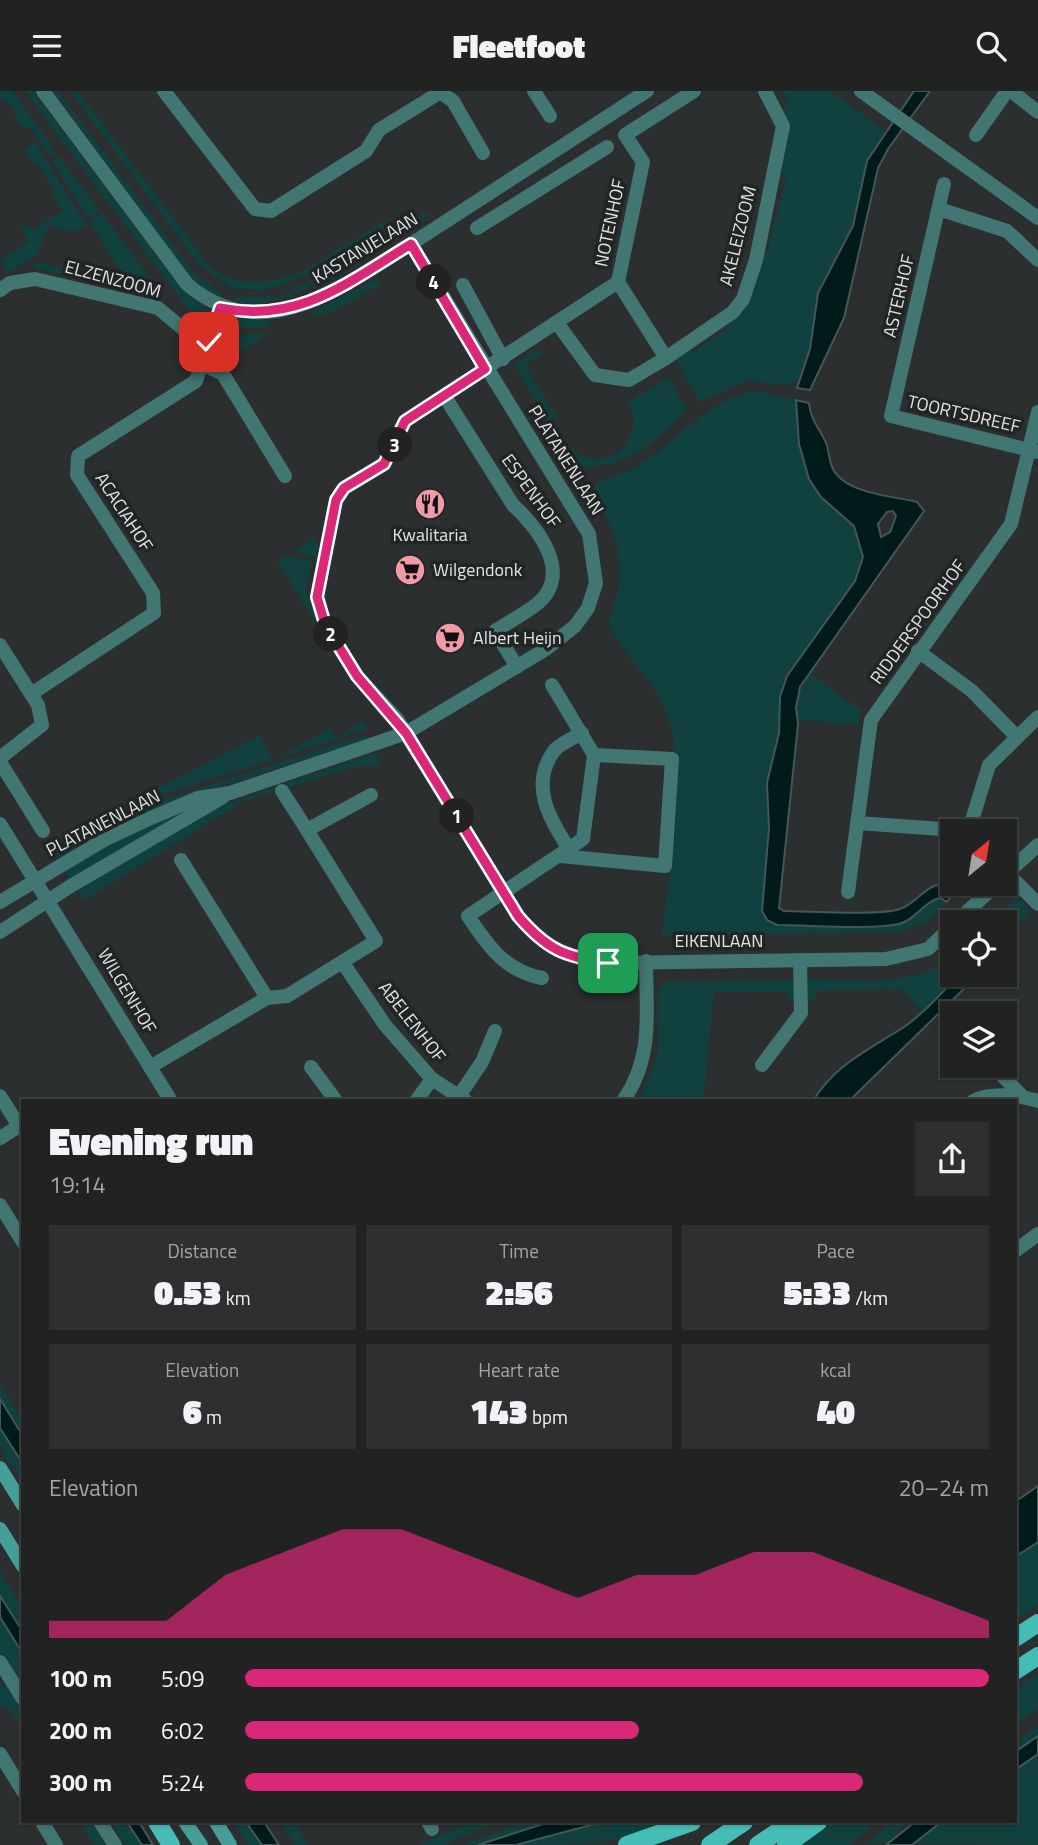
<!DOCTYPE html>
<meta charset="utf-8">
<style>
:root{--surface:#212323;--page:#2d2f30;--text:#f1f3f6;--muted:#a2a4a6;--line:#3e4041;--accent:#db2777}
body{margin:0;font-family:"Titillium Web",sans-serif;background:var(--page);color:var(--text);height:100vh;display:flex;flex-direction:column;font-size:26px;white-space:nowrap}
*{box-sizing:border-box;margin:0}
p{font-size:23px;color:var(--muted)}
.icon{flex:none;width:38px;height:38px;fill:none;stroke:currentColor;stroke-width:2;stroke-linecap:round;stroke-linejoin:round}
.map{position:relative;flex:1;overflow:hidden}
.panel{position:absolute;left:21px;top:1008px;width:996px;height:724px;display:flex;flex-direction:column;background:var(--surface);border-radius:0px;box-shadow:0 2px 5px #0004,0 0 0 2px var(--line)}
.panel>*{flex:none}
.needle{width:46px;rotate:30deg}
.tools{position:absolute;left:940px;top:728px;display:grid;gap:14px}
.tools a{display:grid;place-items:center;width:77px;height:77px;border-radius:0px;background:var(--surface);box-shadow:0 2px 5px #0004,0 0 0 2px var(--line);font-size:35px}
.pin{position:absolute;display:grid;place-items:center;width:60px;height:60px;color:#fff;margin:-30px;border-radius:14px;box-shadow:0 4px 10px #0006}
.km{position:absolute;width:35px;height:35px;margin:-18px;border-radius:50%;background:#222;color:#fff;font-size:19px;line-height:35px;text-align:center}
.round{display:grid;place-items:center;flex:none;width:74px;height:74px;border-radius:0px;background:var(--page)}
.summary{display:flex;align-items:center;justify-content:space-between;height:119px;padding:0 28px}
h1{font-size:38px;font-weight:800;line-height:52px}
.figures{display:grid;grid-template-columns:repeat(3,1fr);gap:10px;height:119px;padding:7px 28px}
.figures div{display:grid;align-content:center;border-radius:0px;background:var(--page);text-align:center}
.figures b{font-size:35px;font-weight:800}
.figures small{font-size:19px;font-weight:400}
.figures p{font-size:19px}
.chart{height:196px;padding:14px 28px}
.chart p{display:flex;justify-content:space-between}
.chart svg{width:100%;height:126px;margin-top:7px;fill:var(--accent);opacity:.7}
ul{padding:0 28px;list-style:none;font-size:23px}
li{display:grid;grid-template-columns:112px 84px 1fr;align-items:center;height:52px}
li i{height:18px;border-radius:9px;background:var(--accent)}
header{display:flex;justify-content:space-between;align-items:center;height:91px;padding:0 28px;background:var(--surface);font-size:32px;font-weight:800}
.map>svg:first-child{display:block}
.green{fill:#11413e}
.water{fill:#001b1a;stroke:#445757;stroke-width:2;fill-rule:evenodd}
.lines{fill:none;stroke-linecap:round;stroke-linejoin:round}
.minor{stroke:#427673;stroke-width:14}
.tertiary{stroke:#427673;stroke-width:14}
.secondary{stroke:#469e99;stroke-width:14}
.primary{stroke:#45bdb7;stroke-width:18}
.route-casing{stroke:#fff;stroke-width:14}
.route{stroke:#db2777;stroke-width:9}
.labels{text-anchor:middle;stroke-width:7;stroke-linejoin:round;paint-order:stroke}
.street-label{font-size:18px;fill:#e2e4e4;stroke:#222525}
.poi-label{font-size:18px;fill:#e2e4e4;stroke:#222525;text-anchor:start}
</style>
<header><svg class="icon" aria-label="menu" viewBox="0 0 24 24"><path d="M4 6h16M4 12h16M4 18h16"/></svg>Fleetfoot<svg class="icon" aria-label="search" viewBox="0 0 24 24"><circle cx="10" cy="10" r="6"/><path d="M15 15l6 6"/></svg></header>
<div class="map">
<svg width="1038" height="1754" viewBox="0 0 1038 1754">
<rect width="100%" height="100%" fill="#2c2f2f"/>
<g class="green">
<path d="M 0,0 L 12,0 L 56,61 L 50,66 L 32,38 L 18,34 L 13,15 L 0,9 Z"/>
<path d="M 25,0 L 33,0 L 174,189 L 190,206 L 207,218 L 204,232 L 182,210 Z"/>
<path d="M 53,0 L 58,0 L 192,180 L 222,203 L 220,207 L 199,194 L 186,180 Z"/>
<path d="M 70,0 L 78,0 L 206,171 C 232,199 268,193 301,181 L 386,129 L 389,133 L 307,183 L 283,194 L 262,199 L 232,197 L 201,176 Z"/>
<path d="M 781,0 L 830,0 L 885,40 L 867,70 L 849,144 L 821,193 L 810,258 L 800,287 L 788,294 L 747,289 L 700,311 L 674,267 L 687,258 L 694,260 L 730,237 L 727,232 L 762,164 L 768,159 L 786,85 L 780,83 L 789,44 L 784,18 L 788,10 Z"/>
<path d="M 35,51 L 86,134 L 73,141 L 48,134 L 38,163 L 6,183 L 0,169 L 29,151 L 21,138 L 28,134 L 32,139 L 62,120 L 53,105 L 56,102 L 38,72 L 34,74 L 24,59 L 0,74 Z"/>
<path d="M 59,65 L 99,119 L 88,127 L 52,70 Z"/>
<path d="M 426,121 L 430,124 L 375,158 L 374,153 Z"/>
<path d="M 102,122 L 158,198 L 151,203 L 34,177 L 36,171 L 109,188 L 121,181 L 90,131 Z"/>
<path d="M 360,163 L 362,166 C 321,191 284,217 234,212 L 235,207 L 281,205 Z"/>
<path d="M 377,188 L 380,194 L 339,217 L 314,227 L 312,221 Z"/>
<path d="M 235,227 L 270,229 L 271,235 L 226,239 Z"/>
<path d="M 268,242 L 228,269 L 218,254 L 221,244 Z"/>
<path d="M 539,258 L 542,263 L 525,275 L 557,326 L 549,331 L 516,276 L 518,271 Z"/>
<path d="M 668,286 L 687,319 C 652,353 629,376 578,377 L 553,336 L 556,333 C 562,343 567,354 576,361 C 609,385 648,345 628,312 Z"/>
<path d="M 758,300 L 796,309 L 799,353 L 806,380 L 828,412 L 854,435 L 863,466 L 855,490 L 788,585 L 780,606 L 779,641 L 767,692 L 769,731 L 762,820 C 788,822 884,837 903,832 C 918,827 925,813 938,807 L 946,812 L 927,830 L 901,841 L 662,845 C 668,783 692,666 662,611 C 647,585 625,562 609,536 C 609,523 616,513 618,499 C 625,459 610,430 590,397 C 604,387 624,383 639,374 C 677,351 712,304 758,300 Z"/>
<path d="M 313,448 L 319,457 L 316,466 L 294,461 Z"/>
<path d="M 286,465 L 312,471 L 305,501 L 313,513 L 317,534 L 278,471 Z"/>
<path d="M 810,583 L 862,620 L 857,634 L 797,628 L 797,606 Z"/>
<path d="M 364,630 L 367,638 L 275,668 L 330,637 L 336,646 Z"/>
<path d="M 260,644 L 272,669 L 137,711 L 136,709 Z"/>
<path d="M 366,644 L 368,648 L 207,700 L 60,771 L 50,756 L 117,724 Z"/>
<path d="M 375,662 L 382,674 L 353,676 L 242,711 L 84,809 L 76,796 L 220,715 Z"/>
<path d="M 201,710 L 72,790 L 64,778 L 104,753 Z"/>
<path d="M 1014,808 L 1020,808 L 1028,816 L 1028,823 L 1005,846 L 1004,831 L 990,831 Z"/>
<path d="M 952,867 L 952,884 L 959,884 L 922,921 L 901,898 L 815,900 L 815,909 L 807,909 L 807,889 C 855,889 910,897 952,867 Z"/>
<path d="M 795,889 L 796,908 L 788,909 L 787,901 L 714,901 L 703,1010 L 639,1010 L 658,962 L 659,896 L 663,891 Z"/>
<path d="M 0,1294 L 23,1330 L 23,1345 L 0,1308 Z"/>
<path d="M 0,1337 L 23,1373 L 23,1393 L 0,1356 Z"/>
<path d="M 1038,1451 L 1038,1514 L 1015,1529 L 1015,1466 Z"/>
<path d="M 0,1480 L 23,1517 L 23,1541 L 0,1505 Z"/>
<path d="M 0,1526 L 23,1563 L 23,1592 L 18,1590 L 0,1561 Z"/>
<path d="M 1038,1583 L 1038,1617 L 1015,1634 L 1015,1599 Z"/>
<path d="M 0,1594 L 7,1596 L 23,1621 L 23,1639 L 7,1614 L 0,1618 Z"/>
<path d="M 1038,1635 L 1038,1754 L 866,1752 L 894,1731 L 907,1731 L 888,1751 L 916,1731 L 1015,1731 L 1015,1652 Z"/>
<path d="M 80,1731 L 91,1731 L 105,1754 L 94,1754 Z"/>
<path d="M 111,1731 L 127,1731 L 142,1754 L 125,1754 Z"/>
<path d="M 232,1731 L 246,1731 L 262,1754 L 248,1754 Z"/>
<path d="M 280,1731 L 294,1731 L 308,1754 L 295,1754 Z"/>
<path d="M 471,1731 L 499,1731 L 443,1754 L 419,1754 Z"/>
<path d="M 523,1731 L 549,1731 L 478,1754 L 462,1754 Z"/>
<path d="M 602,1731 L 675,1731 C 615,1754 580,1754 516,1754 Z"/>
<path d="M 828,1731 L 878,1731 L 848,1754 L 796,1754 Z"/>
</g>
<g class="water">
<path d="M 914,0 L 930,0 L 888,58 L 878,77 L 844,227 L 810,299 L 797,297 L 810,258 L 818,202 L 853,135 L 867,70 Z"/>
<path d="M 796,309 L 809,312 C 810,328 820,338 826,352 C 829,360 829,370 833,378 C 846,403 893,405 917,411 L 924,420 L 800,596 L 796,617 L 798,633 L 779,817 L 784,820 C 810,820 879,825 900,818 C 921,812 932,779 955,802 L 946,811 L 941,807 C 926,808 916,829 899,833 C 868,839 811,834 777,834 L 767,829 L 762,820 L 769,737 L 767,692 L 779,642 L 780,606 L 787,585 L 855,490 L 863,466 L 854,435 L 821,406 L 809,388 L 799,353 ZM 893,420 L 896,425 L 890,441 L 881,446 L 878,433 L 887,421 Z"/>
<path d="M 959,884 L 978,884 L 849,1010 L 813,1010 C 835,973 870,958 904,936 C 925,922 942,901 959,884 Z"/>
<path d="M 0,1308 L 23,1345 L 23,1373 L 0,1337 Z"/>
<path d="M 1038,1395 L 1038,1451 L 1015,1466 L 1015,1411 Z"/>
<path d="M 0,1505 L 23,1541 L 23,1563 L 0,1526 Z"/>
<path d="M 1038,1645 L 1038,1663 L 1015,1679 L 1015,1661 Z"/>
<path d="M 127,1731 L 139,1731 L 153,1754 L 142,1754 Z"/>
<path d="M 246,1731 L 264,1731 L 279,1754 L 262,1754 Z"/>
<path d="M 549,1731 L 602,1731 L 516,1754 L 478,1754 Z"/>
<path d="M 915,1731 L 941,1731 L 912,1754 L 886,1754 Z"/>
</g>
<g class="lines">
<g class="minor">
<path d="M 43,0 L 187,193 C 263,259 342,195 411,153"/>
<path d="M 164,0 L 255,118 L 271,120 L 366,60 L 379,39 L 439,2"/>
<path d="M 438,0 L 453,10 L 483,62"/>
<path d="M 534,0 L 550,25"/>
<path d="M 694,0 L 625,44 L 643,71 L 618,191 L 405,330 L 384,373 L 344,397 L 336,409 L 317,506 L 325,533 L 357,585 L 397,628 L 518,825 C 547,859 565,865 608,872 L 886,868 L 928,858 L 952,835"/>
<path d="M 861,0 L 1038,127"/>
<path d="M 1011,0 L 1038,21"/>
<path d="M 976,44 L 1007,0"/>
<path d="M 944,93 L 891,325 L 1038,361"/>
<path d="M 939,118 L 1007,140 L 1038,169"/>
<path d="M 477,137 L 607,56"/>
<path d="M 463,194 L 503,268"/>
<path d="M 0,199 L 10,192 L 35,188 L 158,217 L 189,243 L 209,251"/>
<path d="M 557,232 L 595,284 L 629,289 L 666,267 L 618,191"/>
<path d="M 666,267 L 733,221 L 743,208 L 756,169 L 783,35 L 765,0"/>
<path d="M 202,273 L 223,283 L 285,385"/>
<path d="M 445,306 L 513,414 C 538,437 574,483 537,513 C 524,523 509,531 495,540 L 517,576"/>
<path d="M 0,554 L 38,614 L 42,634 L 0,667"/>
<path d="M 918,560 L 972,600 L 1017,646"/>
<path d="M 31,603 L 154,522 L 153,502 L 77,384 L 78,365 L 196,290 L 220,217"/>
<path d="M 0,671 L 43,740"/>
<path d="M 282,700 L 307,739"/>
<path d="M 857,732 L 970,740"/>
<path d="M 0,733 L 171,1010"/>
<path d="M 969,739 L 989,674 L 1038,626"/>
<path d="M 569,758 C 550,729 529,694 554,660 C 559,653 574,647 582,642"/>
<path d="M 560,765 L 665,775 L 672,668 L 594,664"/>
<path d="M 181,769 L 267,907"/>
<path d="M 1004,779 L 1038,813"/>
<path d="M 1004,785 L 1038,754"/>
<path d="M 848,801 L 871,629 L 1011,433 L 1038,321"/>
<path d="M 956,831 L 997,793"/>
<path d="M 343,872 L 385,934 L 432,988 L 466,1010"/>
<path d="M 542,887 C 505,880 488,855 468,825 L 583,748 L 594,664 L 552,594"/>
<path d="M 762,974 L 801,922 L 800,869"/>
<path d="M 993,975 L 1022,1005"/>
<path d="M 150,976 L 267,907 L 287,905 L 376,850 L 307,739 L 371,704"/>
<path d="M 311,976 L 336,1010"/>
<path d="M 0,1005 L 19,1035 L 0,1047"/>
<path d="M 459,1005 L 482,971 L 495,940"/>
<path d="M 416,1010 L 432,988"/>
<path d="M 623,1010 C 654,966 646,921 646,870"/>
<path d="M 973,1010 C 992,1001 1018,1004 1038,1010"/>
<path d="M 0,1114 L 23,1151"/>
<path d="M 1015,1160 L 1038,1143"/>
<path d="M 0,1571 L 23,1608"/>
<path d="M 0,1663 L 23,1700"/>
<path d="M 42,1731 L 56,1754"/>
<path d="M 100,1731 L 115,1754"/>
<path d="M 428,1731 L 432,1738"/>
</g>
<g class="tertiary">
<path d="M 0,811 L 104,749 L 151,727 L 198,707 L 230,702 L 406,642 L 546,558 L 575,535 L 588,517 L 596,492 L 589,443 L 411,153 L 647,0"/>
<path d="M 0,841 L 69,796 L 223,706"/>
</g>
<g class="secondary">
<path d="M 0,1377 L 23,1414"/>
<path d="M 0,1438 L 23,1475"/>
<path d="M 185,1731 L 201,1754"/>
<path d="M 216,1731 L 230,1754"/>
</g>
<g class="primary">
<path d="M 1015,1547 L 1038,1532"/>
<path d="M 1015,1580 L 1038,1565"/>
<path d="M 157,1731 L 171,1754"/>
<path d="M 627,1754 L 692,1731"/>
<path d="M 710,1754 L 744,1731"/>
<path d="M 758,1754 L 792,1731"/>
<path d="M 786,1754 L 818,1731"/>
</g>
</g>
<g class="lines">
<g class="route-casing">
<path id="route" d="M 209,251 L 220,217 C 298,233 347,192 411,153 L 485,278 L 405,330 L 384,373 L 344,397 L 336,409 L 317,506 L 325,533 L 357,585 L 406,642 L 518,825 C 547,859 565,866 608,872"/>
</g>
<use href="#route" class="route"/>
</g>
<defs>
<g id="restaurant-disc" transform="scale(1.575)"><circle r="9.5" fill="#f39aa7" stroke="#222525"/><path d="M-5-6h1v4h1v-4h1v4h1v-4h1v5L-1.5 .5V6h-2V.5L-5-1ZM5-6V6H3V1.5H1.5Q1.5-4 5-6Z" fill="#111"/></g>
<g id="supermarket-disc" transform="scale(1.575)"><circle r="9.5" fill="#f39aa7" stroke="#222525"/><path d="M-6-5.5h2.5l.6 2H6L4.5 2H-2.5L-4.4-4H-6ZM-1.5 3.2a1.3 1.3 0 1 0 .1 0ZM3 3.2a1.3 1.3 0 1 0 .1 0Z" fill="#111"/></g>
</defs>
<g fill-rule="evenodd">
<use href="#restaurant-disc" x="430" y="413"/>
<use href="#supermarket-disc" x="410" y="479"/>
<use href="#supermarket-disc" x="450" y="547"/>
</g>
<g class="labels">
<g class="street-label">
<text transform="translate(610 132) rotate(-78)" y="6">NOTENHOF</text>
<text transform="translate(738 145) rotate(-76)" y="6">AKELEIZOOM</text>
<text transform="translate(365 157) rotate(-31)" y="6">KASTANJELAAN</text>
<text transform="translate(113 188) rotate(15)" y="6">ELZENZOOM</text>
<text transform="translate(899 205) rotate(-77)" y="6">ASTERHOF</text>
<text transform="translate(964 323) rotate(13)" y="6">TOORTSDREEF</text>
<text transform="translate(566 369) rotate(58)" y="6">PLATANENLAAN</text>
<text transform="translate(531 400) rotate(54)" y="6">ESPENHOF</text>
<text transform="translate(124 421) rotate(57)" y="6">ACACIAHOF</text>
<text transform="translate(918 531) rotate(-54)" y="6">RIDDERSPOORHOF</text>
<text transform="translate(103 732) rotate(-27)" y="6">PLATANENLAAN</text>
<text x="719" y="856">EIKENLAAN</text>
<text transform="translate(127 900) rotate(59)" y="6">WILGENHOF</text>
<text transform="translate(412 931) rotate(52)" y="6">ABELENHOF</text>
</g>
<g class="poi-label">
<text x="430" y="450" text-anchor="middle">Kwalitaria</text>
<text x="433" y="485">Wilgendonk</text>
<text x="473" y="553">Albert Heijn</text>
</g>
</g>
</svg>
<div class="tools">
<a><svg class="needle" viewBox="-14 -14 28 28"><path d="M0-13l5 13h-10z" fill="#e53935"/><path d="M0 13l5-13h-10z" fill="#a2a4a6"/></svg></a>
<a><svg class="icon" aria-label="locate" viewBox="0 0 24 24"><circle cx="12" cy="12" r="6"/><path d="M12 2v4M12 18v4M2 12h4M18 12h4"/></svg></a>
<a><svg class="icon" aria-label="layers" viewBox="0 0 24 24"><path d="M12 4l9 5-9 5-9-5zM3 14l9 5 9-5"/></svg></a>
</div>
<div class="pin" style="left:608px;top:872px;background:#1e9e55"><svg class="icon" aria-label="arrive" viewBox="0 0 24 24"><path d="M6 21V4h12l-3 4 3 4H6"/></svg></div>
<div class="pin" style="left:209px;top:251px;background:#d93025"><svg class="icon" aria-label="check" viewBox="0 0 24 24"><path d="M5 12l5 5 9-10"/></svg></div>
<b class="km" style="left:457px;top:725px">1</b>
<b class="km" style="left:331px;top:543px">2</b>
<b class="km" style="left:395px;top:354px">3</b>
<b class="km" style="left:434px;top:191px">4</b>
<section class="panel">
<div class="summary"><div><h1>Evening run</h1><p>19:14</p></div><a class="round"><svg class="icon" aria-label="share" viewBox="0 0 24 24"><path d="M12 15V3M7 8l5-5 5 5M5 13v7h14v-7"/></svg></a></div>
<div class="figures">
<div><p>Distance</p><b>0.53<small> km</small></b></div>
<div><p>Time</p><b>2:56</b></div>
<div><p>Pace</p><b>5:33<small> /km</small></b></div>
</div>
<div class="figures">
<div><p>Elevation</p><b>6<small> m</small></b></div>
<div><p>Heart rate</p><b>143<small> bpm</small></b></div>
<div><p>kcal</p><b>40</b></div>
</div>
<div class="chart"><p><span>Elevation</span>20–24 m</p>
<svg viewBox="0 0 160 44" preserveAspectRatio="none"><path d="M0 44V38L10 38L20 38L30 22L40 14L50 6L60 6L70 14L80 22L90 30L100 22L110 22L120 14L130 14L140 22L150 30L160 38V44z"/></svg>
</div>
<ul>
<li><b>100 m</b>5:09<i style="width:100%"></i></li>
<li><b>200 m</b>6:02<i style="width:53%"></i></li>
<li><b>300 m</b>5:24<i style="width:83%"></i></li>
</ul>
</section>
</div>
